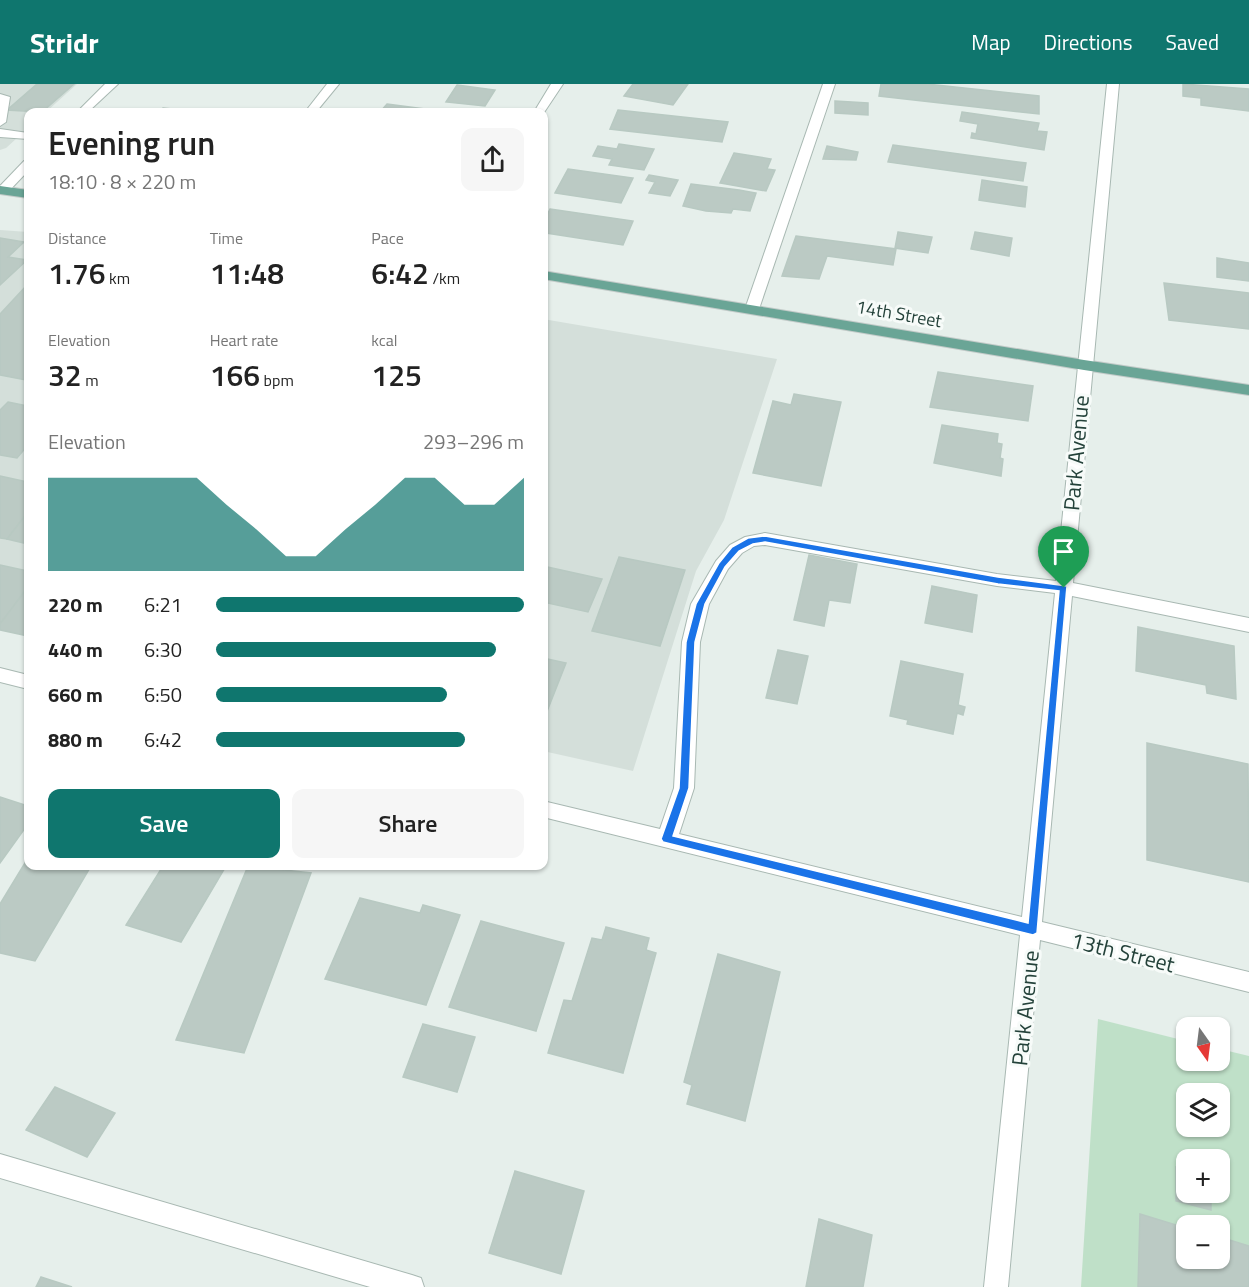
<!DOCTYPE html>
<meta charset="utf-8">
<style>
:root{--surface:#fff;--page:#f6f6f6;--text:#222;--muted:#767676;--accent:#0f766e}
body{margin:0;font-family:"Titillium Web",sans-serif;background:var(--page);color:var(--text);height:100vh;display:flex;flex-direction:column;font-size:22px;white-space:nowrap}
*{box-sizing:border-box;margin:0}
p{font-size:20px;color:var(--muted)}
.icon{flex:none;width:33px;height:33px;fill:none;stroke:currentColor;stroke-width:2;stroke-linecap:round;stroke-linejoin:round}
.map{position:relative;flex:1;overflow:hidden}
.details{position:absolute;left:24px;top:24px;width:524px;height:762px;display:flex;flex-direction:column;background:var(--surface);border-radius:12px;box-shadow:0 2px 4px #0004}
.details>*{flex:none}
.needle{width:39px;rotate:166deg}
.fabs{position:absolute;left:1176px;top:933px;display:grid;gap:12px}
.fabs a{display:grid;place-items:center;width:54px;height:54px;border-radius:12px;background:var(--surface);box-shadow:0 2px 4px #0004;font-size:30px}
.pin{position:absolute;display:grid;place-items:center;width:51px;height:51px;color:#fff;margin:-62px -26px;border-radius:50% 50% 50% 0;rotate:-45deg;box-shadow:0 0 6px #0007}
.pin .icon{rotate:45deg}
.round{display:grid;place-items:center;flex:none;width:63px;height:63px;border-radius:12px;background:var(--page)}
.overview{display:flex;align-items:center;justify-content:space-between;height:102px;padding:0 24px}
h1{font-size:33px;font-weight:600;line-height:45px}
.figures{display:grid;grid-template-columns:repeat(3,1fr);gap:9px;height:102px;padding:6px 24px}
.figures div{display:grid;align-content:center}
.figures b{font-size:30px;font-weight:600}
.figures small{font-size:16px;font-weight:400}
.figures p{font-size:16px}
.chart{height:168px;padding:12px 24px}
.chart p{display:flex;justify-content:space-between}
.chart svg{width:100%;height:108px;margin-top:6px;fill:var(--accent);opacity:.7}
.button{display:flex;gap:12px;margin-top:auto;padding:12px 24px}
.button a{flex:1;height:69px;border-radius:12px;background:var(--accent);color:#fff;font-size:24px;font-weight:600;line-height:69px;text-align:center}
.button a+a{background:var(--page);color:var(--text)}
ul{padding:0 24px;list-style:none;font-size:20px}
li{display:grid;grid-template-columns:96px 72px 1fr;align-items:center;height:45px}
li i{height:15px;border-radius:8px;background:var(--accent)}
header{display:flex;align-items:center;gap:36px;box-sizing:border-box;height:84px;padding:0 30px;background:var(--accent);color:#fff}
header strong{font-size:28px}
nav{display:flex;gap:33px;margin-inline-start:auto;font-size:21px}
.map>svg:first-child{display:block}
.built{fill:#d4dfda}
.green{fill:#bfe0c8;fill-rule:evenodd}
.building{fill:#bbcac4;stroke:#b8c9c2;stroke-width:1.5}
.lines{fill:none;stroke-linecap:round;stroke-linejoin:round}
.minor-casing{stroke:#a8b8b2;stroke-width:2}
.major-casing{stroke:#c2cac8;stroke-width:2}
.minor{fill:#fff;fill-rule:evenodd}
.major{fill:#6aa596;fill-rule:evenodd}
.route{fill:#1a73e8;stroke:#fff;stroke-width:1.5;fill-rule:evenodd}
.labels{text-anchor:middle;stroke-width:6;stroke-linejoin:round;paint-order:stroke}
.far-street-label{font-size:18px;fill:#24423a;stroke:#f7fbf9}
.street-label{font-size:22px;fill:#24423a;stroke:#f7fbf9}
</style>
<header>
<strong>Stridr</strong>
<nav><a>Map</a><a>Directions</a><a>Saved</a></nav>
</header>
<div class="map">
<svg width="1249" height="1203" viewBox="0 0 1249 1203">
<rect width="100%" height="100%" fill="#e6efeb"/>
<g class="built">
<path d="M 0,0 L 77,0 L 46,28 L 28,28 L 28,44 L 6,64 L 0,66 Z"/>
<path d="M 0,146 L 28,148 L 28,550 L 0,544 Z"/>
<path d="M 543,235 L 777,275 L 724,436 L 696,487 L 633,687 L 543,667 Z"/>
</g>
<path class="green" d="M 1098,935 L 1186,957 L 1186,976 L 1220,976 L 1220,965 L 1249,972 L 1249,1203 L 1081,1203 ZM 1186,1010 L 1220,1010 L 1220,1042 L 1186,1042 ZM 1186,1076 L 1220,1076 L 1220,1108 L 1186,1108 ZM 1186,1142 L 1220,1142 L 1220,1174 L 1186,1174 Z"/>
<g class="building">
<path d="M 37,0 L 74,0 L 42,28 L 7,26 Z"/>
<path d="M 633,0 L 688,0 L 673,21 L 624,12 Z"/>
<path d="M 881,0 L 927,0 L 1039,12 L 1039,30 L 879,12 Z"/>
<path d="M 1183,0 L 1249,5 L 1249,27 L 1201,21 L 1201,14 L 1183,12 Z"/>
<path d="M 457,1 L 495,6 L 485,22 L 446,18 Z"/>
<path d="M 835,17 L 868,19 L 868,31 L 835,29 Z"/>
<path d="M 387,20 L 448,28 L 380,28 Z"/>
<path d="M 163,24 L 200,28 L 159,28 Z"/>
<path d="M 618,26 L 728,38 L 722,58 L 610,45 Z"/>
<path d="M 962,28 L 1039,39 L 1037,47 L 1047,48 L 1044,66 L 971,54 L 972,49 L 976,50 L 978,40 L 960,37 Z"/>
<path d="M 619,60 L 654,65 L 644,86 L 609,81 L 612,75 L 593,72 L 598,62 L 617,65 Z"/>
<path d="M 893,61 L 1026,79 L 1023,97 L 888,78 Z"/>
<path d="M 827,62 L 858,68 L 856,76 L 823,75 Z"/>
<path d="M 734,69 L 771,75 L 767,85 L 775,86 L 766,107 L 720,99 Z"/>
<path d="M 568,85 L 633,94 L 621,119 L 555,109 Z"/>
<path d="M 649,91 L 678,96 L 670,112 L 649,109 L 655,98 L 646,96 Z"/>
<path d="M 982,96 L 1027,103 L 1025,123 L 979,116 Z"/>
<path d="M 691,100 L 739,106 L 756,109 L 750,127 L 733,125 L 731,129 L 706,127 L 683,122 Z"/>
<path d="M 550,125 L 633,137 L 623,161 L 546,149 L 543,147 L 544,138 Z"/>
<path d="M 898,148 L 932,153 L 928,169 L 895,164 Z"/>
<path d="M 975,148 L 1012,154 L 1009,172 L 971,165 Z"/>
<path d="M 796,152 L 896,165 L 893,181 L 827,172 L 819,195 L 782,192 Z"/>
<path d="M 0,154 L 24,158 L 8,173 L 27,176 L 0,201 Z"/>
<path d="M 1217,174 L 1249,179 L 1249,197 L 1217,193 Z"/>
<path d="M 1164,199 L 1249,209 L 1249,245 L 1169,236 Z"/>
<path d="M 28,200 L 28,294 L 26,296 L 0,291 L 0,230 Z"/>
<path d="M 938,288 L 1033,302 L 1028,337 L 930,323 Z"/>
<path d="M 794,310 L 841,318 L 821,402 L 753,389 L 773,317 L 791,321 Z"/>
<path d="M 8,318 L 28,322 L 28,361 L 17,374 L 0,371 L 0,326 Z"/>
<path d="M 942,341 L 998,350 L 997,359 L 1002,360 L 1000,374 L 1003,375 L 1001,392 L 934,379 Z"/>
<path d="M 0,392 L 28,398 L 28,428 L 7,455 L 0,454 Z"/>
<path d="M 28,428 L 28,460 L 7,455 Z"/>
<path d="M 809,471 L 857,480 L 850,519 L 829,516 L 824,542 L 794,536 Z"/>
<path d="M 619,473 L 685,486 L 660,562 L 592,547 Z"/>
<path d="M 0,481 L 28,487 L 28,503 L 0,540 Z"/>
<path d="M 543,482 L 602,495 L 588,528 L 543,518 Z"/>
<path d="M 932,502 L 977,511 L 972,548 L 925,539 Z"/>
<path d="M 28,503 L 28,552 L 0,546 L 0,540 Z"/>
<path d="M 1138,543 L 1234,562 L 1236,615 L 1207,609 L 1206,601 L 1136,587 Z"/>
<path d="M 778,566 L 808,572 L 797,620 L 766,614 Z"/>
<path d="M 543,574 L 566,579 L 544,635 L 543,635 Z"/>
<path d="M 901,577 L 963,590 L 958,621 L 965,623 L 963,631 L 957,629 L 953,650 L 907,640 L 908,636 L 890,632 Z"/>
<path d="M 1147,659 L 1248,680 L 1249,798 L 1147,776 Z"/>
<path d="M 0,713 L 28,722 L 28,740 L 0,779 Z"/>
<path d="M 28,774 L 28,782 L 91,782 L 35,877 L 0,869 L 0,820 Z"/>
<path d="M 163,782 L 226,782 L 181,858 L 126,841 Z"/>
<path d="M 248,782 L 311,789 L 244,969 L 176,956 Z"/>
<path d="M 360,814 L 420,829 L 423,821 L 460,831 L 426,921 L 325,895 Z"/>
<path d="M 481,837 L 564,859 L 536,947 L 449,923 Z"/>
<path d="M 606,843 L 649,854 L 646,866 L 656,869 L 623,989 L 548,969 L 564,916 L 572,917 L 592,854 L 602,856 Z"/>
<path d="M 718,870 L 780,888 L 745,1037 L 687,1020 L 692,1001 L 684,998 Z"/>
<path d="M 423,940 L 475,953 L 457,1008 L 403,993 Z"/>
<path d="M 55,1003 L 115,1029 L 87,1073 L 26,1046 Z"/>
<path d="M 1176,1083 L 1186,1086 L 1186,1108 L 1211,1108 L 1211,1126 L 1176,1117 Z"/>
<path d="M 515,1087 L 584,1107 L 561,1190 L 489,1169 Z"/>
<path d="M 1140,1130 L 1186,1144 L 1186,1174 L 1220,1174 L 1220,1153 L 1249,1162 L 1249,1203 L 1138,1203 Z"/>
<path d="M 819,1135 L 872,1151 L 863,1203 L 806,1203 Z"/>
<path d="M 41,1193 L 72,1203 L 36,1203 Z"/>
</g>
<g class="lines">
<g class="minor-casing">
<g id="minor">
<path d="M 105,0 L 118,0 L 88,28 L 77,28 Z"/>
<path d="M 327,0 L 339,0 L 316,28 L 305,28 Z"/>
<path d="M 551,0 L 563,0 L 543,30 L 543,28 L 534,28 Z"/>
<path d="M 823,0 L 835,0 L 759,225 L 752,229 L 747,228 L 745,225 Z"/>
<path d="M 1107,0 L 1119,0 L 1073,499 L 1249,534 L 1249,548 L 1072,512 L 1042,838 L 1249,888 L 1249,908 L 1040,856 L 1008,1203 L 984,1203 L 1020,851 L 543,733 L 543,717 L 660,745 L 674,704 L 682,558 L 691,520 L 716,477 L 730,461 L 745,453 L 765,449 L 997,490 L 1056,497 ZM 765,461 L 997,502 L 1055,509 L 1022,833 L 679,750 L 694,704 L 700,558 L 709,520 L 728,485 L 742,469 L 754,462 Z"/>
<path d="M 0,10 L 10,13 L 6,38 L 0,42 Z"/>
<path d="M 0,45 L 28,49 L 28,55 L 0,53 Z"/>
<path d="M 28,76 L 28,87 L 7,109 L 0,109 L 0,102 L 24,77 Z"/>
<path d="M 0,584 L 28,591 L 28,605 L 0,598 Z"/>
<path d="M 0,1070 L 412,1191 L 421,1194 L 424,1203 L 370,1203 L 0,1094 Z"/>
</g>
</g>
<g class="major-casing">
<g id="major">
<path d="M 0,102 L 28,106 L 28,114 L 0,110 Z"/>
<path d="M 543,187 L 1084,276 L 1249,301 L 1249,311 L 1084,286 L 543,195 Z"/>
</g>
</g>
<use href="#minor" class="minor"/>
<use href="#major" class="major"/>
</g>
<path class="route" d="M 765,452 L 998,493 L 1067,502 L 1037,849 L 1033,851 L 663,758 L 661,755 L 679,704 L 686,558 L 696,520 L 719,479 L 732,463 L 748,454 ZM 765,458 L 998,500 L 1059,507 L 1028,839 L 673,752 L 689,704 L 695,558 L 705,520 L 725,483 L 739,467 L 753,460 Z"/>
<g class="labels">
<g class="far-street-label">
<text transform="translate(899 230) rotate(10)" y="6">14th Street</text>
</g>
<g class="street-label">
<text transform="translate(1076 369) rotate(-85)" y="8">Park Avenue</text>
<text transform="translate(1123 868) rotate(14)" y="8">13th Street</text>
<text transform="translate(1025 924) rotate(-84)" y="8">Park Avenue</text>
</g>
</g>
</svg>
<div class="fabs">
<a><svg class="needle" viewBox="-14 -14 28 28"><path d="M0-13l5 13h-10z" fill="#e53935"/><path d="M0 13l5-13h-10z" fill="#767676"/></svg></a>
<a><svg class="icon" aria-label="layers" viewBox="0 0 24 24"><path d="M12 4l9 5-9 5-9-5zM3 14l9 5 9-5"/></svg></a>
<a>+</a>
<a>−</a>
</div>
<div class="pin" style="left:1064px;top:504px;background:#1e9e55"><svg class="icon" aria-label="arrive" viewBox="0 0 24 24"><path d="M6 21V4h12l-3 4 3 4H6"/></svg></div>
<section class="details">
<div class="overview"><div><h1>Evening run</h1><p>18:10 · 8 × 220 m</p></div><a class="round"><svg class="icon" aria-label="share" viewBox="0 0 24 24"><path d="M12 15V3M7 8l5-5 5 5M5 13v7h14v-7"/></svg></a></div>
<div class="figures">
<div><p>Distance</p><b>1.76<small> km</small></b></div>
<div><p>Time</p><b>11:48</b></div>
<div><p>Pace</p><b>6:42<small> /km</small></b></div>
</div>
<div class="figures">
<div><p>Elevation</p><b>32<small> m</small></b></div>
<div><p>Heart rate</p><b>166<small> bpm</small></b></div>
<div><p>kcal</p><b>125</b></div>
</div>
<div class="chart"><p><span>Elevation</span>293–296 m</p>
<svg viewBox="0 0 160 44" preserveAspectRatio="none"><path d="M0 44V6L10 6L20 6L30 6L40 6L50 6L60 17L70 27L80 38L90 38L100 27L110 17L120 6L130 6L140 17L150 17L160 6V44z"/></svg>
</div>
<ul>
<li><b>220 m</b>6:21<i style="width:100%"></i></li>
<li><b>440 m</b>6:30<i style="width:91%"></i></li>
<li><b>660 m</b>6:50<i style="width:75%"></i></li>
<li><b>880 m</b>6:42<i style="width:81%"></i></li>
</ul>
<div class="button"><a>Save</a><a>Share</a></div>
</section>
</div>
